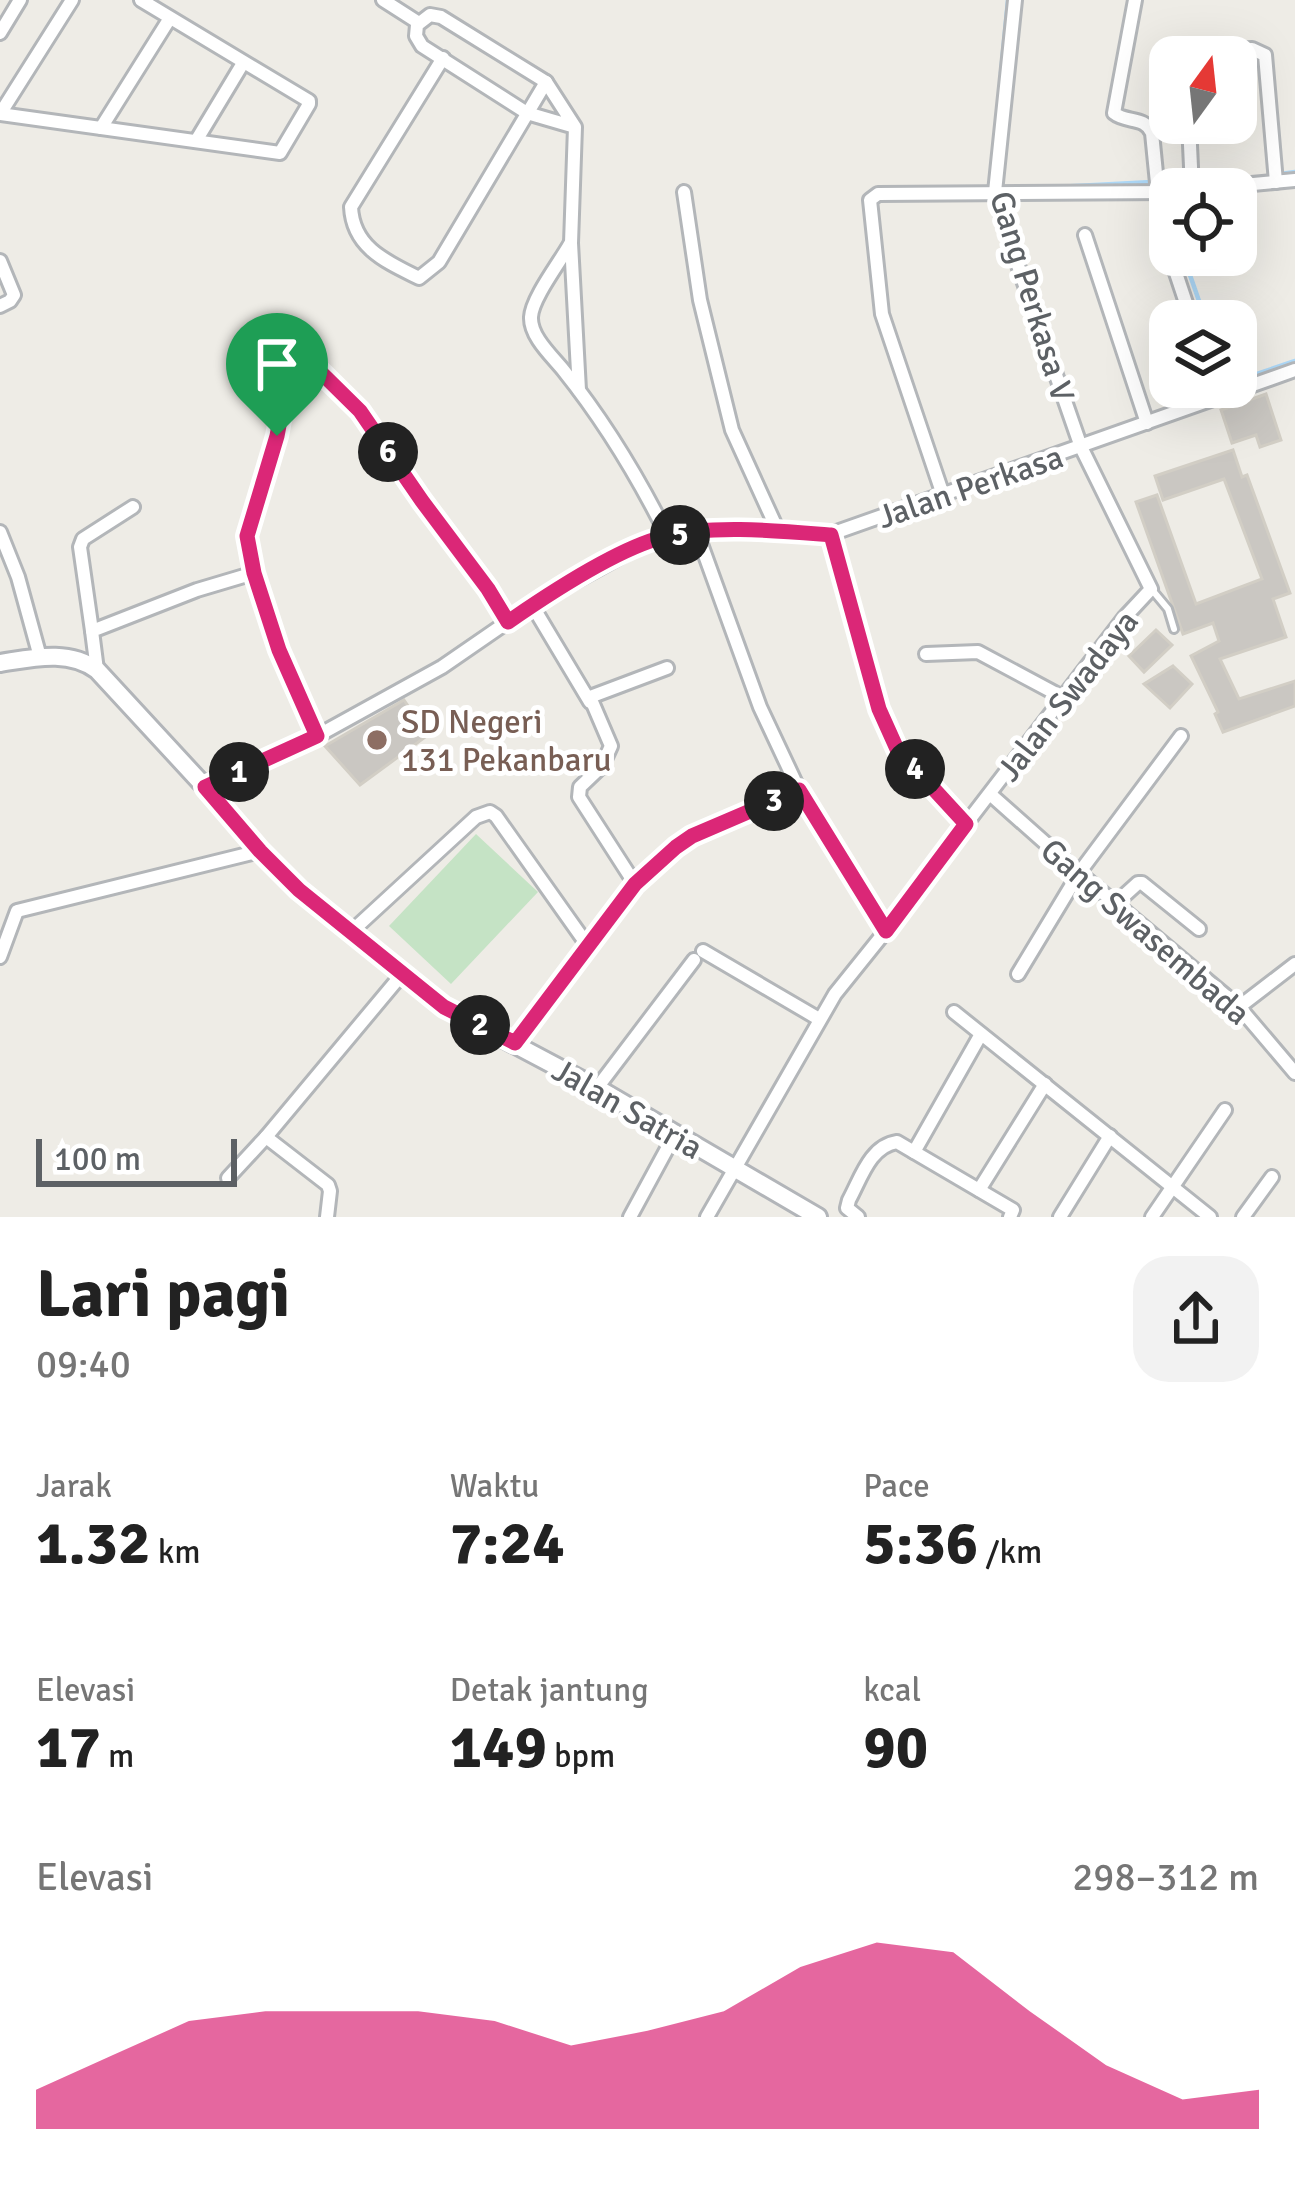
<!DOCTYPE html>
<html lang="id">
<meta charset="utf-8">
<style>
:root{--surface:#fff;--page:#f2f2f2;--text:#222;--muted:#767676;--accent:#db2777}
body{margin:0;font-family:Signika,sans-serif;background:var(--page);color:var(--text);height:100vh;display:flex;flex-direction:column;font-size:45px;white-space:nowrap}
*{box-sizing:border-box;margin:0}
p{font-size:39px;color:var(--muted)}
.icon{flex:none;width:66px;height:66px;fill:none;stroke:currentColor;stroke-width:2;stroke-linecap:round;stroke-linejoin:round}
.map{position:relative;height:1217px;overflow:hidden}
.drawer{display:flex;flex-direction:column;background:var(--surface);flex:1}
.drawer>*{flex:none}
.needle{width:78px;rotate:15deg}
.buttons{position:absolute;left:1149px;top:36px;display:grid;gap:24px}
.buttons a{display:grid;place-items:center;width:108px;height:108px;border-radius:24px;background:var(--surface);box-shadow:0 12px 48px #0002;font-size:60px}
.scale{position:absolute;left:36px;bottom:30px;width:201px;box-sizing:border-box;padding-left:12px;border:6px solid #5d6165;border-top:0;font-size:33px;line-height:42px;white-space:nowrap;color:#5d6165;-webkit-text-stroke:9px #fff;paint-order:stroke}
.pin{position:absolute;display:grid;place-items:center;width:102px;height:102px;color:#fff;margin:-123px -51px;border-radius:50% 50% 50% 0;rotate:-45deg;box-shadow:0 0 12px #0007}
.pin .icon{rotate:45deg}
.km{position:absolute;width:60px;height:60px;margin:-30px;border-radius:50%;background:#222;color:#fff;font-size:33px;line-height:60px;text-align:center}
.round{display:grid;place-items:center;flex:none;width:126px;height:126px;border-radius:36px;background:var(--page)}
.overview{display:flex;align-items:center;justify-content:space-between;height:204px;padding:0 36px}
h1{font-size:66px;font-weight:700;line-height:90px}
.metrics{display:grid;grid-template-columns:repeat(3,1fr);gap:18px;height:204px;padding:12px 36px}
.metrics div{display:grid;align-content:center}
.metrics b{font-size:60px;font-weight:700}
.metrics small{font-size:33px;font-weight:400}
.metrics p{font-size:33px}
.chart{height:336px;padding:24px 36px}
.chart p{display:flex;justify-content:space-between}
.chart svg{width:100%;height:216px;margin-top:12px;fill:var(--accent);opacity:.7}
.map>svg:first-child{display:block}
.green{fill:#c5e3c5}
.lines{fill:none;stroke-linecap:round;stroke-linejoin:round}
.stream{stroke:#add8f7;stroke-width:4.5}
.building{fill:#cac7c2;stroke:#d2cec5;stroke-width:3}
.lane-casing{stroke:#b3b6b9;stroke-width:12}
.street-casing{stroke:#b3b6b9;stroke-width:18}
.secondary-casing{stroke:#b2b5b9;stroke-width:22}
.lane{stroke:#fff;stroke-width:6}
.street{stroke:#fff;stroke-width:12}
.secondary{stroke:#fff;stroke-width:16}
.route-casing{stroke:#fff;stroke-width:24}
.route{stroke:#db2777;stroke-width:15}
.education-dot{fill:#8d6e63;stroke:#fff;stroke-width:4.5}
.labels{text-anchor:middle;stroke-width:10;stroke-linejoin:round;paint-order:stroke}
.street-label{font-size:33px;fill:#5d6165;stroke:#fff}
.education-label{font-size:33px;fill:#785e54;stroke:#fff;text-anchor:start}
</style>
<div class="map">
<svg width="1295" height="1217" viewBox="0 0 1295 1217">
<rect width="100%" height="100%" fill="#eeece6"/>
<path class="green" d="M 476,834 L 538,892 L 451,984 L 389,926 Z"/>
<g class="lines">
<g class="stream">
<path d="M 1001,73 L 1008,0"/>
<path d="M 1280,174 L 1295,172"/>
<path d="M 1056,187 L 1152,182"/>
<path d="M 1180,189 L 1181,189"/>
<path d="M 1168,203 L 1170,211"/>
<path d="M 1183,255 L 1206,321"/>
<path d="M 1236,381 L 1295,361"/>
</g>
</g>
<g class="building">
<path d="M 1266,394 L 1281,440 L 1260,447 L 1256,435 L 1232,443 L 1221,410 Z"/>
<path d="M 1233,450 L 1242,477 L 1247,475 L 1290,593 L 1273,599 L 1286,637 L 1220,659 L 1239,699 L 1295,681 L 1295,706 L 1223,732 L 1215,714 L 1218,712 L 1191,656 L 1219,641 L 1213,623 L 1183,634 L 1136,502 L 1157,495 L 1196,604 L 1262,579 L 1224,479 L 1163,500 L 1155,476 Z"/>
<path d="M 1156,630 L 1172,645 L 1144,672 L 1129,656 Z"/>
<path d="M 1173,666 L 1192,684 L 1170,708 L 1144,684 Z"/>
<path d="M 404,700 L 428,735 L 360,785 L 325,746 Z"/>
</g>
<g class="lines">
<g class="lane-casing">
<path id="lane" d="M 1153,591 L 1168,609 L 1174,629"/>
</g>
<g class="street-casing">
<g id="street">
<path d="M 383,0 L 419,23"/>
<path d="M 1135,0 L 1114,113 C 1126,123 1145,116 1152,133 L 1158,193 L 1170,254"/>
<path d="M 0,33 L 20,0"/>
<path d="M 1186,57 L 1189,53 L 1252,49 L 1265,55 L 1276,182"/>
<path d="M 443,58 L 351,207 C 353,248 387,262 419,278 L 439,262 L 546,82"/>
<path d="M 0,114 L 280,153 L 309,104 L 309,101 L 141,0"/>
<path d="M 0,114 L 72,0"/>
<path d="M 1189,123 L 1192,189"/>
<path d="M 575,127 L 527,113 L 422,46 L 416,36 L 417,25 L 430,15 L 441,17 L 546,82 L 575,127 L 571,243 L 579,390"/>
<path d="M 101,128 L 170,18"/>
<path d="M 196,141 L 243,63"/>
<path d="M 1199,189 L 1295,180"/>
<path d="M 684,192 L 700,300 L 732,430 L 778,531"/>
<path d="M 1085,235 L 1147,423"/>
<path d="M 570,244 C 560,262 532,298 531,317 C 530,337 553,357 564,371 C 604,421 639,479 667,535"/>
<path d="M 1170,255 L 1192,321"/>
<path d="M 0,261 L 14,295 L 10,301 L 0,306"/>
<path d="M 294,346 L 276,436 L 246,535 L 254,573 L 279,650 L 317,736"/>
<path d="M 294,346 L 360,411 L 422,501 L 488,589 L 508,622"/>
<path d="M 943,495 L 882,314 L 870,200 L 878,194 L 1170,192"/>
<path d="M 0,532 L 18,577 L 40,657"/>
<path d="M 697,533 L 760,707 L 799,790 L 886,931"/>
<path d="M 831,534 L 879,709 L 897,749 L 966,824"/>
<path d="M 532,605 L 590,702"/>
<path d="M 92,631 L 80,547 L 83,539 L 133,507"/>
<path d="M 926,654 L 978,652 L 1064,698"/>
<path d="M 97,670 L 92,631 L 197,590 L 254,573"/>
<path d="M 205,787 L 317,736 L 442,667 L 532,605 L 645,543 L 667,535 L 758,530 L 831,534 L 1295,370"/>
<path d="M 990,794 L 1079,873 L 1239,1007 L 1295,1073"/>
<path d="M 635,884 L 579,797 L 580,787 L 602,766 L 611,746 L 590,697 L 667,668"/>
<path d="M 1116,903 L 1138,883 L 1142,883 L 1199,929"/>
<path d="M 351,932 L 476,817 L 490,812 L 496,816 L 588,946"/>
<path d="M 703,951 L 819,1019"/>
<path d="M 0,957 L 17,911 L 260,851"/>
<path d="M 1018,974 L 1079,873 L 1181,736"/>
<path d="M 1239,1007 L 1295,964"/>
<path d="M 954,1012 L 1210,1217"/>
<path d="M 515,1043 L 635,884 L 676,847 L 692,836 L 799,790"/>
<path d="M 597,1088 L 694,960"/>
<path d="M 266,1137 L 328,1185 L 330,1191 L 327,1217"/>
<path d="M 914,1152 L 981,1034"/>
<path d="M 228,1178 L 266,1137 L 403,973"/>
<path d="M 979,1190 L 1045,1084"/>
<path d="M 630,1217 L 675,1134"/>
<path d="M 707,1217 L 835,994 L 921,887 L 966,824 L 1124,618 L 1151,589 L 1081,447 L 1005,228 L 995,192 L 1015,0"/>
<path d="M 858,1217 L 847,1208 L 849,1200 C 861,1178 870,1146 897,1142 L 1013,1210 L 1010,1217"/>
<path d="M 1060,1217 L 1110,1136"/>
<path d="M 1152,1217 L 1225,1110"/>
<path d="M 1243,1217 L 1272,1177"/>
</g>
</g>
<g class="secondary-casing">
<path id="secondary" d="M 0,663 C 33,658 68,649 97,670 L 205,787 L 260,851 L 299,890 L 444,1007 L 597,1088 L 818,1217"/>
</g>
<use href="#lane" class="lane"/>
<use href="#street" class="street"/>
<use href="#secondary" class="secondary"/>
</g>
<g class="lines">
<g class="route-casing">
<path id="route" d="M 294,346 L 360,411 L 422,501 L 488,589 L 508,622 C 547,595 617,549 663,537 C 711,524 781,531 831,535 L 879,709 L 897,749 L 966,824 L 886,931 L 799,790 L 692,836 L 676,847 L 635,884 L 515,1043 L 444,1007 L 299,890 L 260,851 L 205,787 L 317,736 L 279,650 L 254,573 L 247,536 L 277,436 Z"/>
</g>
<use href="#route" class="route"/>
</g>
<circle class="education-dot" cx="377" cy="740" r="12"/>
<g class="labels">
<g class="street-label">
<text transform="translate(1033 296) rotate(73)" y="12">Gang Perkasa V</text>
<text transform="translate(970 486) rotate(-19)" y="12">Jalan Perkasa</text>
<text transform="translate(1067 695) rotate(-52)" y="12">Jalan Swadaya</text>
<text transform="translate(1146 931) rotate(41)" y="12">Gang Swasembada</text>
<text transform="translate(628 1108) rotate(30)" y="12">Jalan Satria</text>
</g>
<g class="education-label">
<text x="401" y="733">SD Negeri<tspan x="401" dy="38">131 Pekanbaru</tspan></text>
</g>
</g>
</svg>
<div class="buttons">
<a><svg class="needle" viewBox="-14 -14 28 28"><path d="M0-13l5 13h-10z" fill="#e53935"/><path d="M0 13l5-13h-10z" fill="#767676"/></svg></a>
<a><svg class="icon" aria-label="locate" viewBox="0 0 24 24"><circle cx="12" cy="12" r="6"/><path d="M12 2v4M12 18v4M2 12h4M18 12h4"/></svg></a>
<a><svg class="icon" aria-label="layers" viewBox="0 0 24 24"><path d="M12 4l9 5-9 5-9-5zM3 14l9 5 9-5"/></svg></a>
</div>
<div class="scale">100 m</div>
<div class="pin" style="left:277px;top:436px;background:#1e9e55"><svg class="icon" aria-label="arrive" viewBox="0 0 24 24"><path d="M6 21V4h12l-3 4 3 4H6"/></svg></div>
<b class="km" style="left:239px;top:772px">1</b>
<b class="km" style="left:480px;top:1025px">2</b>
<b class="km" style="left:774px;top:801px">3</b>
<b class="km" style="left:915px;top:769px">4</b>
<b class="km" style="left:680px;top:535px">5</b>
<b class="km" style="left:388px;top:452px">6</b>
</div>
<section class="drawer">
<div class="overview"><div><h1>Lari pagi</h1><p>09:40</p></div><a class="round"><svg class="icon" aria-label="share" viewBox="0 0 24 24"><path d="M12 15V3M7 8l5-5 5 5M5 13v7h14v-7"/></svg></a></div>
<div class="metrics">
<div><p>Jarak</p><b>1.32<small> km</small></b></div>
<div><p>Waktu</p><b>7:24</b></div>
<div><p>Pace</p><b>5:36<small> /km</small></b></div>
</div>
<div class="metrics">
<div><p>Elevasi</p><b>17<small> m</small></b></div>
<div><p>Detak jantung</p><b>149<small> bpm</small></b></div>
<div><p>kcal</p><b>90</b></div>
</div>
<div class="chart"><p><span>Elevasi</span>298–312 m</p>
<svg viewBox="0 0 160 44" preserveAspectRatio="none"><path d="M0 44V36L10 29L20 22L30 20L40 20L50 20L60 22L70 27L80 24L90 20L100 11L110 6L120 8L130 20L140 31L150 38L160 36V44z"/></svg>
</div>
</section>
